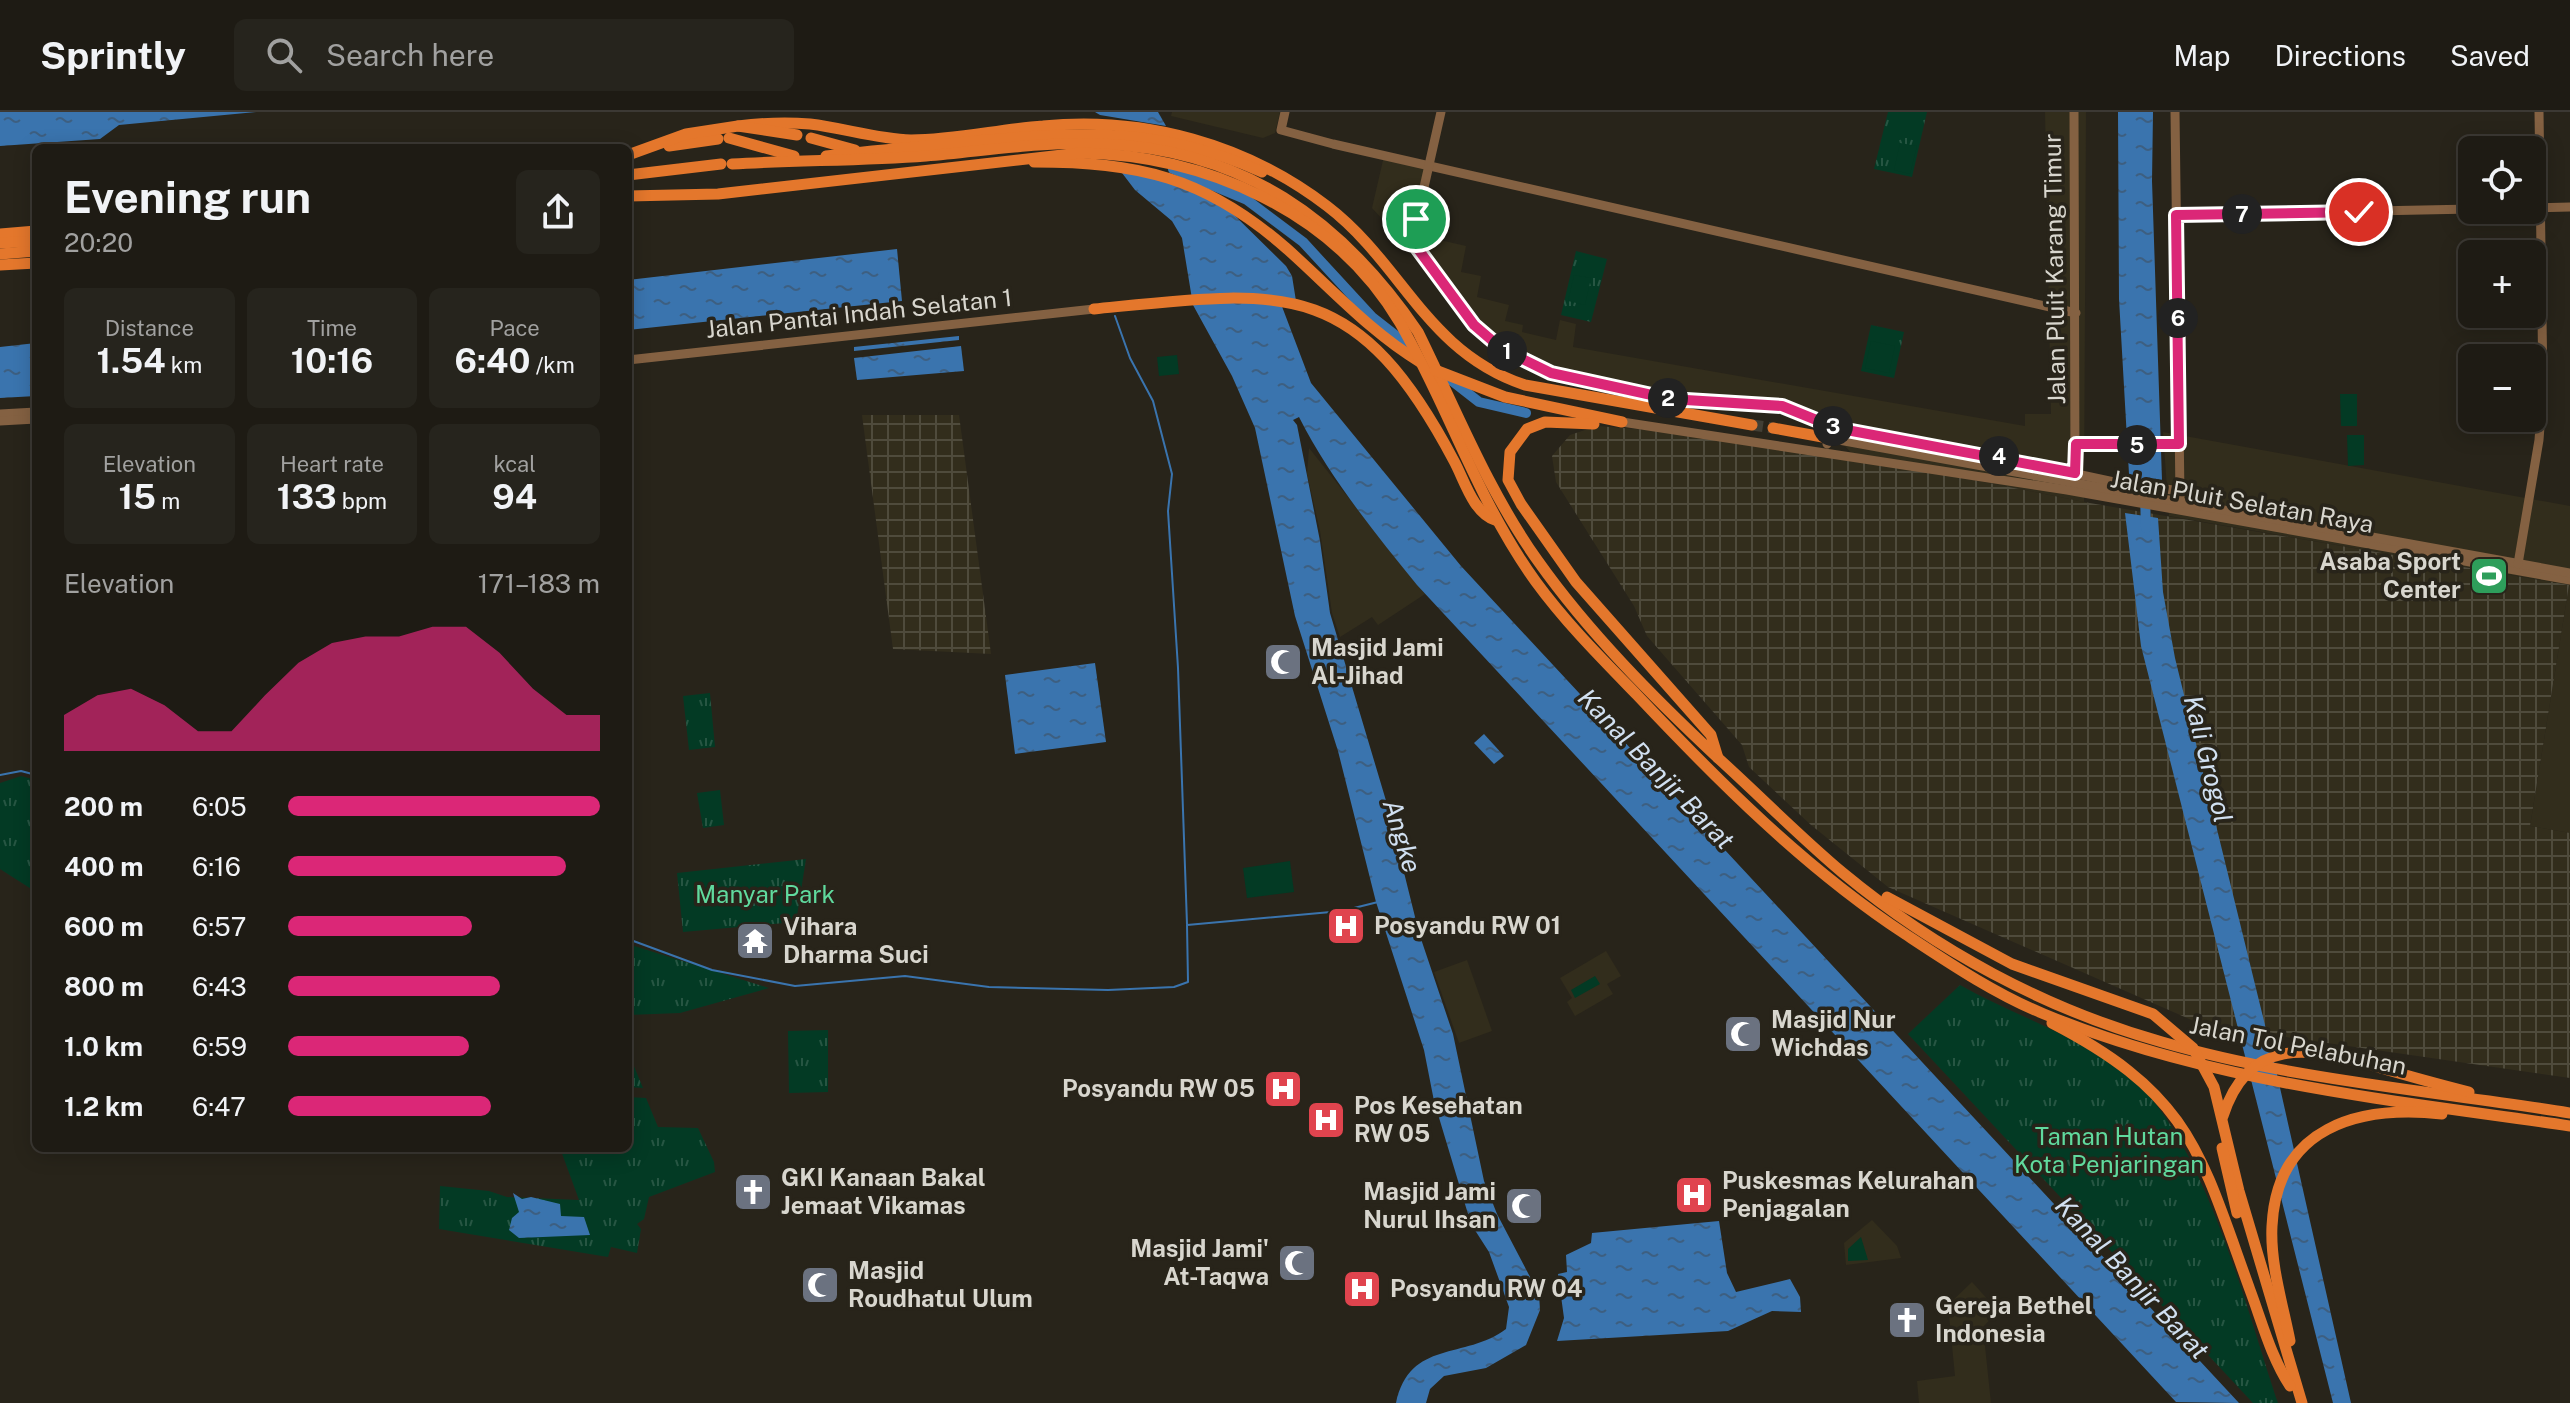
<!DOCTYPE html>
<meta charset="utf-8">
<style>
:root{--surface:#1e1b14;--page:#26241d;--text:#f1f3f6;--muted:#a1a1a0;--line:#3c3934;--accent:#db2777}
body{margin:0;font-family:"Public Sans",sans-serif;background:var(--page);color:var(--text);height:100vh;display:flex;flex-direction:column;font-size:30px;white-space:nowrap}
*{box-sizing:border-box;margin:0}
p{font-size:26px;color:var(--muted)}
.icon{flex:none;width:44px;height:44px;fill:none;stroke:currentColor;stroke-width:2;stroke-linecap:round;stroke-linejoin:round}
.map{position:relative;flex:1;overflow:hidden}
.details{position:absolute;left:32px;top:32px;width:600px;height:1008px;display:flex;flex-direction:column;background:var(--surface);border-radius:12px;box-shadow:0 4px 20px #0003,0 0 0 2px var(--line)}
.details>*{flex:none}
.controls{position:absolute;left:2458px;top:24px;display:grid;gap:16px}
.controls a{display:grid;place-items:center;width:88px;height:88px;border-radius:12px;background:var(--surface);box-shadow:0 4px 20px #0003,0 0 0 2px var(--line);font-size:40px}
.pin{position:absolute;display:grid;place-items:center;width:68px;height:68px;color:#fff;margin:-34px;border:4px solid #fff;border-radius:50%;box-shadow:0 2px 8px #0007}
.km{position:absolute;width:40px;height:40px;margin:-20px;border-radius:50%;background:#222;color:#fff;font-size:22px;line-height:40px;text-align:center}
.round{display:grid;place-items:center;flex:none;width:84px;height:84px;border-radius:12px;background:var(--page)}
.head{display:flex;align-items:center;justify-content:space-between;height:136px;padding:0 32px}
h1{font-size:44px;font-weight:700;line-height:60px}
.figures{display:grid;grid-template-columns:repeat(3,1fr);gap:12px;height:136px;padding:8px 32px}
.figures div{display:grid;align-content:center;border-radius:12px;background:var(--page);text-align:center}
.figures b{font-size:34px;font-weight:700}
.figures small{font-size:22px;font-weight:400}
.figures p{font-size:22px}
.chart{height:224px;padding:16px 32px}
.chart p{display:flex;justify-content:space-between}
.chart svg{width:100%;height:144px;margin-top:8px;fill:var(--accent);opacity:.7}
ul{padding:0 32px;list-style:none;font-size:26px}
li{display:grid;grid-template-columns:128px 96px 1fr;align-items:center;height:60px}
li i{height:20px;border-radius:10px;background:var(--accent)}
header{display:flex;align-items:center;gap:48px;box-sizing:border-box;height:112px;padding:0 40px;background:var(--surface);border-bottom:2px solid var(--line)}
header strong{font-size:38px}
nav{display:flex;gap:44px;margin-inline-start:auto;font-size:28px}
.search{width:560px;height:72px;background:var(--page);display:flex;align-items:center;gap:20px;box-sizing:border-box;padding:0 28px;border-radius:12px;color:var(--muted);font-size:30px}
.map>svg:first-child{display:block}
.built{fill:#322d1c}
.industrial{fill:url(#industrial-grid)}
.grass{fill:url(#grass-tufts)}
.pitch{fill:#033a24}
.water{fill:url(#water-ripples)}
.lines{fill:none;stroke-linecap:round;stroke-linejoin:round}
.stream{stroke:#3a74ae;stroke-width:2}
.river{stroke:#3a74ae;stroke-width:10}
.highway-tunnel{stroke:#423f35;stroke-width:11;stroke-dasharray:11 5.5;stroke-linecap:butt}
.secondary{stroke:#846142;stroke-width:9}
.highway{stroke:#e4772c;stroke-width:11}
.route-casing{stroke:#fff;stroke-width:16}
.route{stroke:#db2777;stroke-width:10}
.labels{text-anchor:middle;stroke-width:7;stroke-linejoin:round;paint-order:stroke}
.street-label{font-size:24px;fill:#d8d6ce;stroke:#28241a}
.poi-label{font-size:24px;font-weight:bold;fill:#d8d6ce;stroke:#28241a;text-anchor:start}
.park-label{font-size:24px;fill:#60da9e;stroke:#28241a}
.water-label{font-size:26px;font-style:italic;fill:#d1e0f1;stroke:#28241a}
</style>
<header>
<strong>Sprintly</strong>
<div class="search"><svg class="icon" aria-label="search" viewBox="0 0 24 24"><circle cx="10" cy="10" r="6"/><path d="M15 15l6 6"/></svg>Search here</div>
<nav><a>Map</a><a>Directions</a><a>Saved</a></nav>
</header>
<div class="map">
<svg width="2570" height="1291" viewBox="0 0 2570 1291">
<defs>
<pattern id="industrial-grid" width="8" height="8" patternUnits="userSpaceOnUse" patternTransform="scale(2)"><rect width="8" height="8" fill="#322d1c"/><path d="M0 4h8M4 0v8" fill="none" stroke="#4f4b3c"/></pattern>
<pattern id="grass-tufts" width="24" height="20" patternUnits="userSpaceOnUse" patternTransform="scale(2)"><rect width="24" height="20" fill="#033a24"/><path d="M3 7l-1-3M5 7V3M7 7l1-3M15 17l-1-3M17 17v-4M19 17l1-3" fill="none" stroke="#275643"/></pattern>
<pattern id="water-ripples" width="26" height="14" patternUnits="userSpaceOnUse" patternTransform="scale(2)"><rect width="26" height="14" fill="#3a74ae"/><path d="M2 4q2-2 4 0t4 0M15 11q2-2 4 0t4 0" fill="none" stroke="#3d5f81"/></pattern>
</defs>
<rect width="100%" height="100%" fill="#28241a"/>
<g class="built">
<path d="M 1172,0 L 1280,0 L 1275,21 L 1263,26 L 1171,4 Z"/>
<path d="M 2045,0 L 2086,0 L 2084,390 L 1854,344 L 1834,322 L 1762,285 L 1672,284 L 1561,262 L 1493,228 L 1372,96 L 1384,44 L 1432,56 L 1424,102 L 1445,107 L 1440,128 L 1466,134 L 1461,160 L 1481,164 L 1477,185 L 1509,193 L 1505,209 L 1523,213 L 1522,220 L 1556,228 L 1560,208 L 1576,212 L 1573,235 L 2025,314 L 2025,302 L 2051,302 Z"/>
<path d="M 2163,320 L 2570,394 L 2570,721 L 2530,714 L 2569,473 L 2169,404 Z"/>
<path d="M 1309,336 L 1425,482 L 1378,513 L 1372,505 L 1340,525 L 1332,501 L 1320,419 L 1307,362 Z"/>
<path d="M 1606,839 L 1621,864 L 1607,872 L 1613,882 L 1575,904 L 1567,890 L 1572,886 L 1560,866 Z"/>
<path d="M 1467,848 L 1492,919 L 1459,931 L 1434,860 Z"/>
<path d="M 1872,1108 L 1897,1134 L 1901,1146 L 1846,1153 L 1844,1131 Z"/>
<path d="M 1972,1170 L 1998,1199 L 1983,1215 L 1991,1291 L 1919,1291 L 1917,1269 L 1955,1264 L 1948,1193 Z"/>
</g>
<g class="industrial">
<path d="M 862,303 L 959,303 L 991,542 L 893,537 Z"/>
<path d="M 1597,314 L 1663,319 L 1854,344 L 2084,390 L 2569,473 L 2530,714 L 2570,721 L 2570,966 L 2203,913 L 1888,775 L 1811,713 L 1749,655 L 1742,633 L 1647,524 L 1634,494 L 1556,370 L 1552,344 L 1570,323 Z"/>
</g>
<g class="grass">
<path d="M 1888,0 L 1927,0 L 1912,65 L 1874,57 Z"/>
<path d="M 1576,139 L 1607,147 L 1591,210 L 1561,203 Z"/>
<path d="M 1871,213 L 1904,220 L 1894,266 L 1861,259 Z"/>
<path d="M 710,581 L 715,635 L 689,638 L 683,584 Z"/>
<path d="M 21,664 L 36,668 L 36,780 L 0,757 L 0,671 Z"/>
<path d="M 720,678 L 724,713 L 703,716 L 697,681 Z"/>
<path d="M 806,747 L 796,810 L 683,820 L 677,761 Z"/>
<path d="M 628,832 L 769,876 L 680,901 L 628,903 Z"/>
<path d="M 1960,873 C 2012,902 2067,920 2117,954 C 2202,1012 2245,1195 2278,1291 L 2253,1291 L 1908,922 Z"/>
<path d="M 828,918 L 828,980 L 789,981 L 788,919 Z"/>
<path d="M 628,940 L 643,976 L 628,975 Z"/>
<path d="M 628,985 L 646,986 L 658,1015 L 698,1016 L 714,1050 L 715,1060 L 649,1085 L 644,1107 L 637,1112 L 641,1117 L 637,1141 L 611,1135 L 608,1145 L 439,1117 L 440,1074 L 489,1079 L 507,1085 L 579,1088 L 560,1036 L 628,1036 Z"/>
</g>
<g class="pitch">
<path d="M 1900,31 L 1917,34 L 1910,62 L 1894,58 Z"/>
<path d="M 1574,163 L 1591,166 L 1585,193 L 1568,189 Z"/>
<path d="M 1871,229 L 1895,234 L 1889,261 L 1865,256 Z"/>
<path d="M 1177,243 L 1179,262 L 1159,264 L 1157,245 Z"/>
<path d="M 2340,282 L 2357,282 L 2357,314 L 2341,314 Z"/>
<path d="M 2347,323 L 2364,323 L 2364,353 L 2348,354 Z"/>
<path d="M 1290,749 L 1294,780 L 1247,786 L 1243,756 Z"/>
<path d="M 1595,864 L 1600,872 L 1575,886 L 1571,878 Z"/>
<path d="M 1861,1125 L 1868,1148 L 1848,1149 L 1848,1137 Z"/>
</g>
<g class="water">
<path d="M 0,0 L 256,0 L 119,13 L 100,27 L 0,34 Z"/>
<path d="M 1095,0 L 1158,0 L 1166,14 L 1100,3 Z"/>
<path d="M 2118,0 L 2153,0 L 2152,69 L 2162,368 L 2129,362 L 2119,187 Z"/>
<path d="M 1119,57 L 1181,71 L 1225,94 L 1286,154 L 1292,164 L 1296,189 L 1278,184 L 1311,271 L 1461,454 L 2239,1291 L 2176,1290 L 1417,473 C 1374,420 1330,366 1299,305 L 1293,308 L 1297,313 L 1320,429 L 1330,501 L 1387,692 L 1419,821 L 1453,922 L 1484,1069 L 1497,1102 L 1539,1182 L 1540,1198 L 1526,1233 L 1486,1256 L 1444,1264 L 1430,1277 L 1426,1291 L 1396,1291 C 1410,1227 1465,1248 1506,1217 L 1509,1195 L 1489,1140 L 1471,1112 L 1434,989 L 1424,938 L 1376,790 L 1338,639 L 1295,504 L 1255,316 L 1232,264 L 1193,193 L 1182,126 L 1172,109 L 1135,78 Z"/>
<path d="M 897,137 L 902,189 L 628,218 L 628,168 Z"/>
<path d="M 959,224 L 959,228 L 854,239 L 854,235 Z"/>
<path d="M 36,231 L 36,284 L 0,286 L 0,235 Z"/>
<path d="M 961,234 L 964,259 L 857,268 L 854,246 Z"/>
<path d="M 2125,401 L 2158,406 L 2163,480 L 2175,546 L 2276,958 L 2351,1291 L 2333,1291 L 2141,534 Z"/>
<path d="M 1095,551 L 1106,630 L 1015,642 L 1005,563 Z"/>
<path d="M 1484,622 L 1504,644 L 1494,652 L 1474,631 Z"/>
<path d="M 513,1081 L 522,1087 L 531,1085 L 560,1092 L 561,1104 L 584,1105 L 590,1123 L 519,1126 L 509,1118 L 512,1106 L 519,1100 Z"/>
<path d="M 1719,1109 L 1727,1161 L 1736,1180 L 1790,1167 L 1800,1185 L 1801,1200 L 1772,1199 L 1728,1219 L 1557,1229 L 1564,1206 L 1558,1162 L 1567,1160 L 1566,1143 L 1591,1131 L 1592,1121 Z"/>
</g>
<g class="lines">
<g class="stream">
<path d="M 1115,204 L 1130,246 L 1153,289 L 1172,362 L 1168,399 L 1178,556 L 1187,812"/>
<path d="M 0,663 L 21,659 L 36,663"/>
<path d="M 628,827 L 712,858 L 795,874 L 905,864 L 989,875 L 1108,878 L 1174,875 L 1188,870 L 1187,813 L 1342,799 L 1378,790"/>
</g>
<g class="river">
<path d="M 1173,57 L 1247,88 L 1303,130 L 1372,205 L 1413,237"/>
<path d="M 1447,265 L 1479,290 L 1526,301"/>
<path d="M 2144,352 L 2146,416"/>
</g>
<path class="highway-tunnel" d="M 1752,313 L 1773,316"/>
<g class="secondary">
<path d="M 1285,0 L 1281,18 L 1333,32 L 2076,201"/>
<path d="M 1441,0 L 1415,115 L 1415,133 L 1482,221 L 1502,237 L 1551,261 L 1670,287 L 1782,294 L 1847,318 L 1965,338 L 2114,370 L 2180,379"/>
<path d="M 2074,0 L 2075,365"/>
<path d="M 2175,0 L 2180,385"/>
<path d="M 2532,96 L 2570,95"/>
<path d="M 2176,103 L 2472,97"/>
<path d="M 628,248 L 1094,197"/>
<path d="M 0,302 L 36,300"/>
<path d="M 0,309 L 36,307"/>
<path d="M 1622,310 L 2067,378 L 2570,468"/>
<path d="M 1827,332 L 1828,326 L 2570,461"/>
<path d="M 2076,332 L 2179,332"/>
<path d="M 2518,452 L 2539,328 L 2543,274 L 2539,0"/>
</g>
<g class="highway">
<path d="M 738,14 C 762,11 785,10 810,12 C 844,16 877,27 911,28 C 955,28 1000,17 1043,14 C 1144,4 1246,32 1327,94 C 1403,152 1426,240 1525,273 L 1752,313"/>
<path d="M 729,26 L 794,44"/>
<path d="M 811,26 L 855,38"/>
<path d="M 669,34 L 718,27"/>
<path d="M 628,43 L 686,22 L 738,14 L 797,23"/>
<path d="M 826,44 C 873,38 920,35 967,30 C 1076,20 1158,13 1262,60"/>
<path d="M 1034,50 C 1138,50 1205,65 1286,136 C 1330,175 1369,219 1420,250"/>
<path d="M 732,52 C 797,48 861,49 926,44 C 985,39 1043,29 1102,32 C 1242,37 1341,107 1418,220 C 1456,297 1488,379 1538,449 C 1589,521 1654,586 1718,646 C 1760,684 1799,724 1843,761 C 1936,838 2045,897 2162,930 C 2294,968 2434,979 2570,1001"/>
<path d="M 628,63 L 721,52"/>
<path d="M 628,84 L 718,82 L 1080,41 C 1205,43 1334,99 1400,211 C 1449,296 1478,390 1536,470 C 1566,511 1602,547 1637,583 C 1718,669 1805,756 1905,822 C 1949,851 1995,882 2044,902 C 2210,971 2394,988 2570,1014"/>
<path d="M 0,122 L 36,119"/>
<path d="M 0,131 L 36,129"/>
<path d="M 0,142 L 36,139"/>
<path d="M 0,153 L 36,151"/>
<path d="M 1094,197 C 1283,178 1355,162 1454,349 C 1464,367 1473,401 1495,408"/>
<path d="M 1435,258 L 1505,285 L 1622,310"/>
<path d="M 1594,312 L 1545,310 L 1527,317 L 1510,340 L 1508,368 L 1521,392 L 1576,470 L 1711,623 L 1718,646"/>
<path d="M 1773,316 L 1828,326"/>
<path d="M 1887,785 L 2012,852 L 2153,902 L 2193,936 L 2214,975 L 2239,1079 L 2302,1291"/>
<path d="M 2052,911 C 2191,983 2200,1040 2250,1178 C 2262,1210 2271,1245 2290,1274"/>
<path d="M 2223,1004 C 2249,924 2309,935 2374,954 C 2405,963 2437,972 2469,980"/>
<path d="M 2222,1036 L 2237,1101"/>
<path d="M 2290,1229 C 2283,1193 2270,1152 2272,1114 C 2277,1015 2358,993 2442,1002"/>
</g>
</g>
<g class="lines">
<g class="route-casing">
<path id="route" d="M 1416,107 L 1415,133 L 1474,213 L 1502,237 L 1551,261 L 1670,287 L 1782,294 L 1836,316 L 2075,361 L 2076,332 L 2179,332 L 2176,103 L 2359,100"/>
</g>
<use href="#route" class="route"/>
</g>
<defs>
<g id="stadium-square" transform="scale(2)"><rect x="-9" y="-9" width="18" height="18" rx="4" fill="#2e9e5b" stroke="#28241a"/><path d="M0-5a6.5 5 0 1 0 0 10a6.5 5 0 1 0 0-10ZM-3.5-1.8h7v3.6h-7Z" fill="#fff"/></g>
<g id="mosque-square" transform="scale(2)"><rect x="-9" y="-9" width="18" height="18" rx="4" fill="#6b7280" stroke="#28241a"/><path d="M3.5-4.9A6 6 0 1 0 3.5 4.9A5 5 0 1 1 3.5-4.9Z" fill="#fff"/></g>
<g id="hospital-square" transform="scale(2)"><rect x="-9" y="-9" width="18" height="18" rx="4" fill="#e0444e" stroke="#28241a"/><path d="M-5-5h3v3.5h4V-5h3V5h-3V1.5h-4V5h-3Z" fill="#fff"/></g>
<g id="temple-square" transform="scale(2)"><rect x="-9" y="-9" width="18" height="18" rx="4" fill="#6b7280" stroke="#28241a"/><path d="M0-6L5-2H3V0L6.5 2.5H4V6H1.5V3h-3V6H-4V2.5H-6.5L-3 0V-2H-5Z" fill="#fff"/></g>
<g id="church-square" transform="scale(2)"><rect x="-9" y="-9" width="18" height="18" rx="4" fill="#6b7280" stroke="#28241a"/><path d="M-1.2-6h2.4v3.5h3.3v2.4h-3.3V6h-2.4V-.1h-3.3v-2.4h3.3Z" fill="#fff"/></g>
</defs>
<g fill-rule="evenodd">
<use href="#stadium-square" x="2489" y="464"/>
<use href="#mosque-square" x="1283" y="550"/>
<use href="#hospital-square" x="1346" y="814"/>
<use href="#temple-square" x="755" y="829"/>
<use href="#mosque-square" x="1743" y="922"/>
<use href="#hospital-square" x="1283" y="977"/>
<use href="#hospital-square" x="1326" y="1008"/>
<use href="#church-square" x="753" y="1080"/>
<use href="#hospital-square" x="1694" y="1083"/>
<use href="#mosque-square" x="1524" y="1094"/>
<use href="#mosque-square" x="1297" y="1151"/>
<use href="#mosque-square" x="820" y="1173"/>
<use href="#hospital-square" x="1362" y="1177"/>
<use href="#church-square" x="1907" y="1208"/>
</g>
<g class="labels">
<g class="street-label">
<text transform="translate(2055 157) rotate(-91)" y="8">Jalan Pluit Karang Timur</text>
<text transform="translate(859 202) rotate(-6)" y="8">Jalan Pantai Indah Selatan 1</text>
<text transform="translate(2242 390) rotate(10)" y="8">Jalan Pluit Selatan Raya</text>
<text transform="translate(2298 934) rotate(11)" y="8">Jalan Tol Pelabuhan</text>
</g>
<g class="poi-label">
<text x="2461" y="458" text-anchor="end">Asaba Sport<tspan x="2461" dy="28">Center</tspan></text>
<text x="1311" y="544">Masjid Jami<tspan x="1311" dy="28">Al-Jihad</tspan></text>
<text x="1374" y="822">Posyandu RW 01</text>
<text x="783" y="823">Vihara<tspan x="783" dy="28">Dharma Suci</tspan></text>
<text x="1771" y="916">Masjid Nur<tspan x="1771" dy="28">Wichdas</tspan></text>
<text x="1255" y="985" text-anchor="end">Posyandu RW 05</text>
<text x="1354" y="1002">Pos Kesehatan<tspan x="1354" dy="28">RW 05</tspan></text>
<text x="781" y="1074">GKI Kanaan Bakal<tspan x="781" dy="28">Jemaat Vikamas</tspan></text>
<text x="1722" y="1077">Puskesmas Kelurahan<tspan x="1722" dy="28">Penjagalan</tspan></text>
<text x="1496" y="1088" text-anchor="end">Masjid Jami<tspan x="1496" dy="28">Nurul Ihsan</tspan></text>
<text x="1269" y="1145" text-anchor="end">Masjid Jami'<tspan x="1269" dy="28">At-Taqwa</tspan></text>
<text x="848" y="1167">Masjid<tspan x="848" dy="28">Roudhatul Ulum</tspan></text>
<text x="1390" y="1185">Posyandu RW 04</text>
<text x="1935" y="1202">Gereja Bethel<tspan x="1935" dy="28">Indonesia</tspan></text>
</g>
<g class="park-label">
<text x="765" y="791">Manyar Park</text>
<text x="2109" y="1033">Taman Hutan<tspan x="2109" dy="28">Kota Penjaringan</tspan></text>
</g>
<g class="water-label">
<text transform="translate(2208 647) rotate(76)" y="9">Kali Grogol</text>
<text transform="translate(1656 657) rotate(46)" y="9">Kanal Banjir Barat</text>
<text transform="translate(1402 724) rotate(73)" y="9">Angke</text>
<text transform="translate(2132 1166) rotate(47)" y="9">Kanal Banjir Barat</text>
</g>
</g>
</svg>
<div class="controls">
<a><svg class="icon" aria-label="locate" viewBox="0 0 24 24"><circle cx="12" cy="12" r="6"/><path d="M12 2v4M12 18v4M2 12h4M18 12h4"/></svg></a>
<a>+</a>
<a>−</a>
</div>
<div class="pin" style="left:1416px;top:107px;background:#1e9e55"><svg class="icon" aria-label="arrive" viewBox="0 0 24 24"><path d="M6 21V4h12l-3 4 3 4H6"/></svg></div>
<div class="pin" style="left:2359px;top:100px;background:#d93025"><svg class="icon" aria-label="check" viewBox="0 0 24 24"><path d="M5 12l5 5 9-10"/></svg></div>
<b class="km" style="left:1507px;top:239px">1</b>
<b class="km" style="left:1668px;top:286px">2</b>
<b class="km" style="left:1833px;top:314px">3</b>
<b class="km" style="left:1999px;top:344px">4</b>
<b class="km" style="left:2137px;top:333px">5</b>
<b class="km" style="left:2178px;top:206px">6</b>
<b class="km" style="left:2242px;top:102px">7</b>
<section class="details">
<div class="head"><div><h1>Evening run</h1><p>20:20</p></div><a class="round"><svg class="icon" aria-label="share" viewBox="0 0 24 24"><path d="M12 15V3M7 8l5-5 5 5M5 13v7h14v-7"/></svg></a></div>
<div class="figures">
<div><p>Distance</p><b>1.54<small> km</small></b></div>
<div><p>Time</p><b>10:16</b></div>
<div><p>Pace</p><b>6:40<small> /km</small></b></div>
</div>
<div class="figures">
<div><p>Elevation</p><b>15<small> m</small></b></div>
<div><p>Heart rate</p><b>133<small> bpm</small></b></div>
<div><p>kcal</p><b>94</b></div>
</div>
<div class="chart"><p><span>Elevation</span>171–183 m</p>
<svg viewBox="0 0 160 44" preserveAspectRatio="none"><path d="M0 44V33L10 27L20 25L30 30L40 38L50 38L60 27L70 17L80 11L90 9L100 9L110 6L120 6L130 14L140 25L150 33L160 33V44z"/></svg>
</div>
<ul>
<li><b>200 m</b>6:05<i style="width:100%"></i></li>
<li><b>400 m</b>6:16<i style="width:89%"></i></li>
<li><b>600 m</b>6:57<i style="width:59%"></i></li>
<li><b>800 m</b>6:43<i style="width:68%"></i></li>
<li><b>1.0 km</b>6:59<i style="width:58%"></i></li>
<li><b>1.2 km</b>6:47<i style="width:65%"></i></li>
</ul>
</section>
</div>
